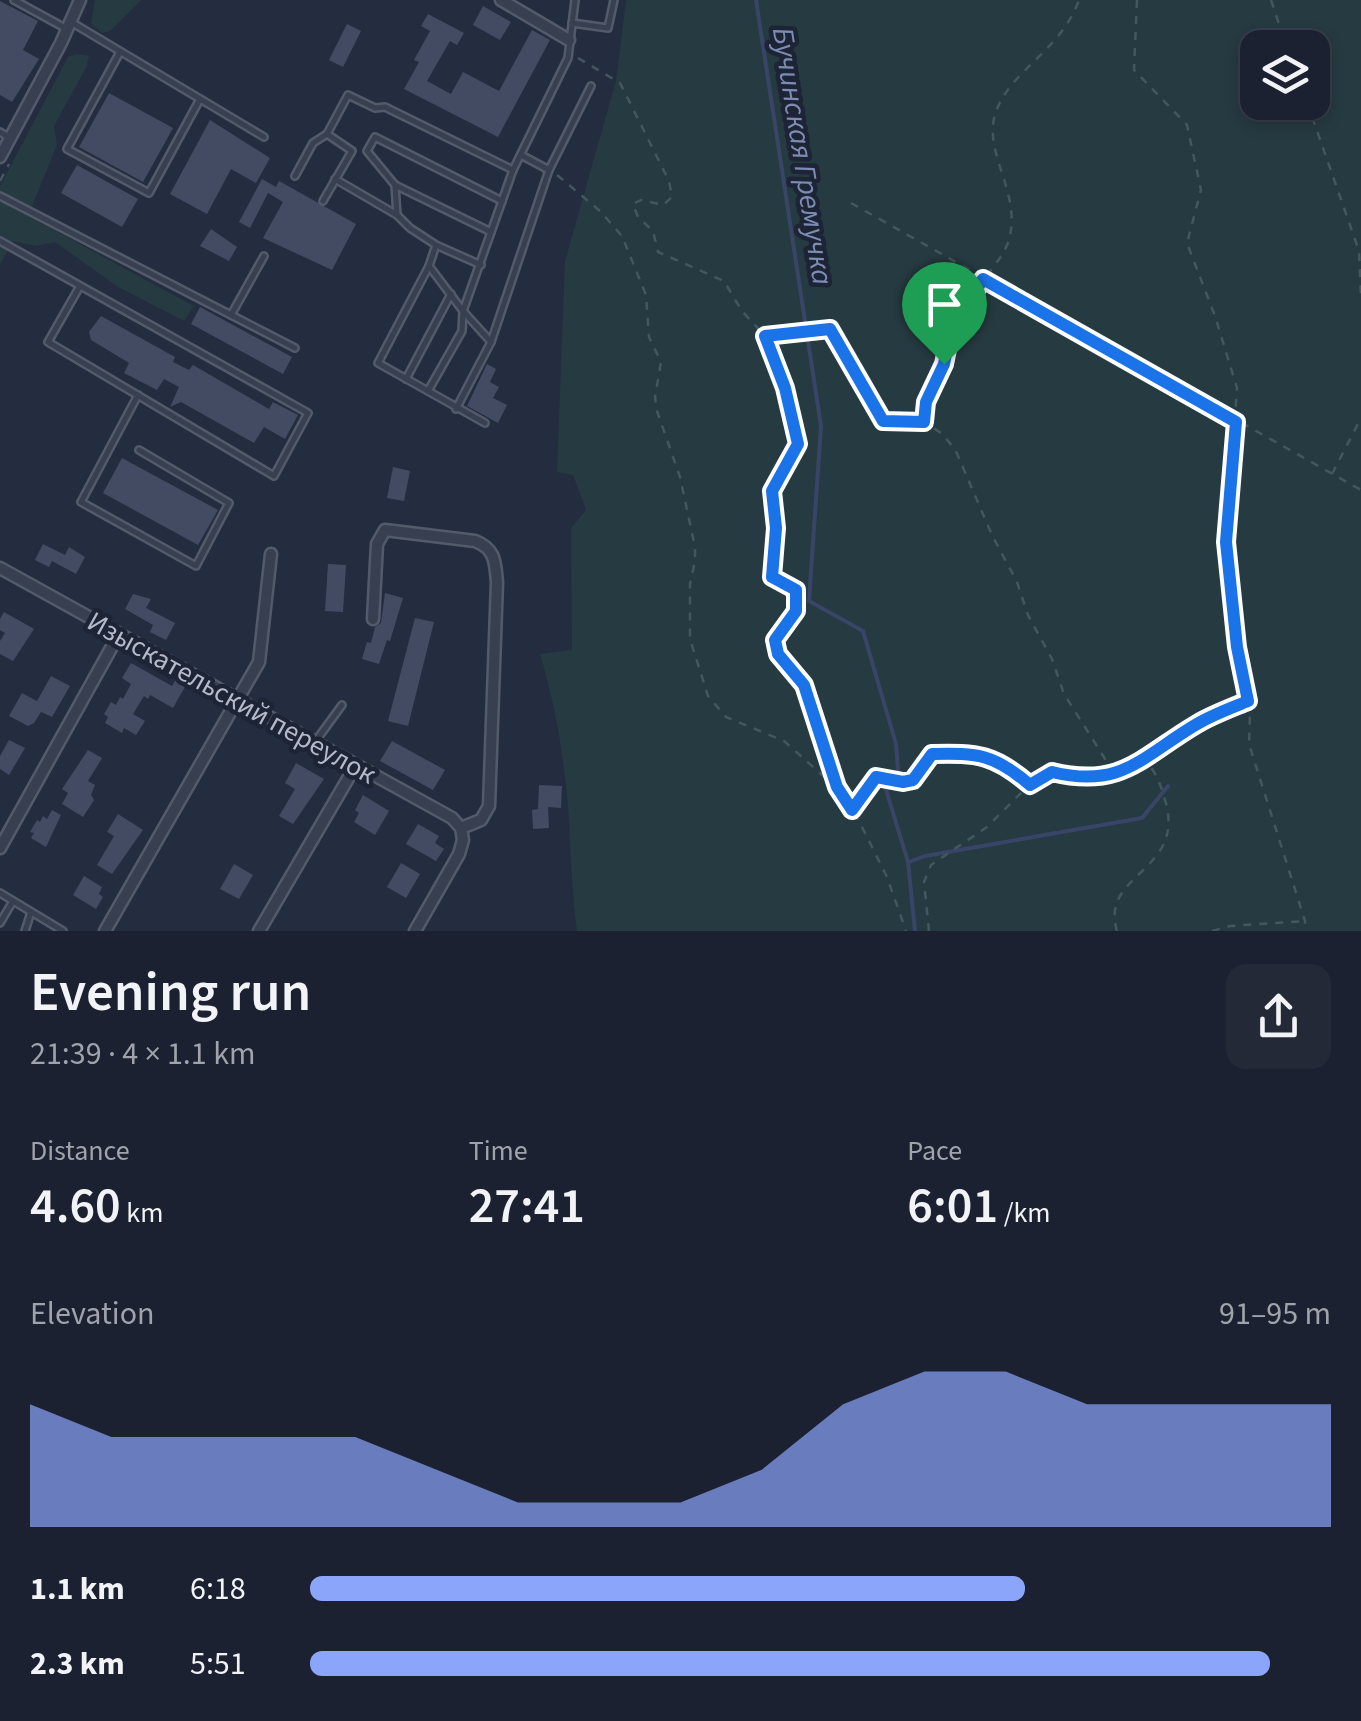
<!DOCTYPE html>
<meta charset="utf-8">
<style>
:root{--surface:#1b2130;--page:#242938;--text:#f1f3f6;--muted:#a0a3ab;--line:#393e4c;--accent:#8aa5fa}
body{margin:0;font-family:"Source Sans 3",sans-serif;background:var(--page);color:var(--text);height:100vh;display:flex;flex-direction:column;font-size:38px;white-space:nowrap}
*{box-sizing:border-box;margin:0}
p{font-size:32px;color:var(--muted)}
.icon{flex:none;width:55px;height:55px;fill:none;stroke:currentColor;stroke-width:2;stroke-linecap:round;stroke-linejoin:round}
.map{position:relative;height:931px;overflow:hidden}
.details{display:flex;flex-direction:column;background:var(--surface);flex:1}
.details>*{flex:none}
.fabs{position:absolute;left:1240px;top:30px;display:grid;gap:20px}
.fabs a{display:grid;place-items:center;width:90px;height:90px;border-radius:20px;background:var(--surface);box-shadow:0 5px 15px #0003,0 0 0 2px var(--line);font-size:50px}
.pin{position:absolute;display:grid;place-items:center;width:85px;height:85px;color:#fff;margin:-102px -42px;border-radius:50% 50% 50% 0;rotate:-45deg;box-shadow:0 0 10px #0007}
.pin .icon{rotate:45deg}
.round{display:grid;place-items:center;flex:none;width:105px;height:105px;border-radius:20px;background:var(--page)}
.head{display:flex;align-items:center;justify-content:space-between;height:170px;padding:0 30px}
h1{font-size:55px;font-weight:600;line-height:75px}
.metrics{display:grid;grid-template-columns:repeat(3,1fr);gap:15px;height:170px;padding:10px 30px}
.metrics div{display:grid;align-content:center}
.metrics b{font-size:50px;font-weight:600}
.metrics small{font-size:28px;font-weight:400}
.metrics p{font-size:28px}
.chart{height:280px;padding:20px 30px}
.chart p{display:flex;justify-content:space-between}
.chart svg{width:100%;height:180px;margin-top:10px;fill:var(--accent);opacity:.7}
ul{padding:0 30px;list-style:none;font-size:32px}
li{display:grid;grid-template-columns:160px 120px 1fr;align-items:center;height:75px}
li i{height:25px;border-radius:12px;background:var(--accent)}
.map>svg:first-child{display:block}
.green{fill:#263a41;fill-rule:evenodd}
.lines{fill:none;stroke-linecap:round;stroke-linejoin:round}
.stream{stroke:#384567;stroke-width:4}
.building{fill:#434b62}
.service-casing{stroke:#535a6a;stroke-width:10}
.minor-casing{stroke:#535a6a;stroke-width:15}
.path{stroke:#44575e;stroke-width:2.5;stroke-dasharray:8 8;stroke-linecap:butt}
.service{stroke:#383f50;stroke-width:5}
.minor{stroke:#383f50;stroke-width:10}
.route-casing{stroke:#fff;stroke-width:20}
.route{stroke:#1a73e8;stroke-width:12}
.labels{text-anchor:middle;stroke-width:9;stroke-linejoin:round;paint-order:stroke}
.street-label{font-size:28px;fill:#b5baca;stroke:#1d2435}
.water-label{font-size:30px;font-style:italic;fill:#7c8cb2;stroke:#1d2435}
</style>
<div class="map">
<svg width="1361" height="931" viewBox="0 0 1361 931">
<rect width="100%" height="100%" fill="#242c40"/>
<g class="green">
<path d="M 95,0 L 141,0 L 110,31 L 102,33 L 91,24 Z"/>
<path d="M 626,0 L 1361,0 L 1361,931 L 577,931 C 572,894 571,859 569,822 C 566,767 556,707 540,654 L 572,650 L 571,528 L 586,510 L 573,475 L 557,472 L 565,261 L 616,81 ZM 1258,48 L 1312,48 L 1312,102 L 1258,102 Z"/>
<path d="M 77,54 L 89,56 L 86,68 L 54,126 L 57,145 L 28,216 L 194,306 L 184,321 L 118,287 L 55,242 L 35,246 L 13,241 L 0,265 L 0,186 L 68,57 Z"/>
</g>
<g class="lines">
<g class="stream">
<path d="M 756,0 L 821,426 L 809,601 L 863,631 L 896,744 L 898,771 L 884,783 L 908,862 L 915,931"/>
<path d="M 909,862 L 925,856 L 1142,818 L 1168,786"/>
</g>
</g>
<g class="building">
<path d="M 0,1 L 38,21 L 23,50 L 39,59 L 12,102 L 0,95 Z"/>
<path d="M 483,6 L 511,22 L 500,40 L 473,25 Z"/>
<path d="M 428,14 L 464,33 L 457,45 L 450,41 L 427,81 L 451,94 L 463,72 L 499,91 L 532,30 L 550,40 L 498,137 L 404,89 L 419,62 L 414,60 L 430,31 L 421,26 Z"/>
<path d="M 347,24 L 361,31 L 343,67 L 329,60 Z"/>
<path d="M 109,93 L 173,128 L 143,182 L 79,147 Z"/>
<path d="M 210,120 L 270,158 L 256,183 L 231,169 L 207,214 L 170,194 Z"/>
<path d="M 77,165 L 138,199 L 122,227 L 61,193 Z"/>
<path d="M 262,179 L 276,187 L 279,181 L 356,224 L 332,270 L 263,238 L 283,202 L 268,193 L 250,228 L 239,222 Z"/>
<path d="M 211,229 L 237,247 L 229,261 L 200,246 Z"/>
<path d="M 200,307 L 292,357 L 283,374 L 191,324 Z"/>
<path d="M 101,316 L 175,357 L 173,362 L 189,370 L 193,365 L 269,409 L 273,402 L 298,415 L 285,439 L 264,427 L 254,443 L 181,402 L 170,407 L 179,387 L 164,379 L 157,390 L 124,373 L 129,363 L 91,340 L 89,332 Z"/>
<path d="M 487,364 L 496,369 L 490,382 L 499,387 L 493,398 L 507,405 L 498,423 L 467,406 Z"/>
<path d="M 122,458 L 218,510 L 198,545 L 103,493 Z"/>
<path d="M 393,467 L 410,471 L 404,501 L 387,498 Z"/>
<path d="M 43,544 L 65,555 L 69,547 L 85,557 L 76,574 L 52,561 L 49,567 L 35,560 Z"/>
<path d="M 328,564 L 346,565 L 343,612 L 325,611 Z"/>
<path d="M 385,593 L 403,598 L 390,641 L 387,640 L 379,664 L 362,659 L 367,642 L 371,643 L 375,627 L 381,623 Z"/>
<path d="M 133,594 L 151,599 L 146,608 L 175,623 L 166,640 L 150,632 L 153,625 L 125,609 Z"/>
<path d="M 4,612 L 34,629 L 13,661 L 0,654 L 0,641 L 5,633 L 0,630 L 0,619 Z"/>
<path d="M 415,618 L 434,622 L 408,726 L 388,721 Z"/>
<path d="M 131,663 L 172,686 L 176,679 L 186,685 L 173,708 L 150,695 L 148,699 L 144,696 L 133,714 L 145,721 L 136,735 L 124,728 L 122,733 L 105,723 L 108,717 L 104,714 L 111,702 L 116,705 L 120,697 L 123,699 L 131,684 L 122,678 Z"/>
<path d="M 51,676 L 70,686 L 52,717 L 41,712 L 34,723 L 28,726 L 9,716 L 22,693 L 37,701 Z"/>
<path d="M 9,740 L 25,748 L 9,775 L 0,769 L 0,756 Z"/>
<path d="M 392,741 L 445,770 L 433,790 L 380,761 Z"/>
<path d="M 88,750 L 102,758 L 88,781 L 95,785 L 91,795 L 94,800 L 83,817 L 62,804 L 68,793 L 62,789 Z"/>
<path d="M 296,763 L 324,779 L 293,824 L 279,816 L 295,789 L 285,783 Z"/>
<path d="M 539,785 L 562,786 L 561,808 L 548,807 L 549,828 L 533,829 L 532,810 L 538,809 Z"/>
<path d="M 363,795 L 389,811 L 375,835 L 354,822 L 359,813 L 355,810 Z"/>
<path d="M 52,810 L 61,815 L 46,847 L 31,838 L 34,833 L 30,832 L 37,820 L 40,822 L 43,816 L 47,819 Z"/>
<path d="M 118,814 L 143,830 L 112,874 L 97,865 L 114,836 L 107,832 Z"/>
<path d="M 418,824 L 439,836 L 435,843 L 444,849 L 436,861 L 406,844 Z"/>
<path d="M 401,863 L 420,874 L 406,898 L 387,887 Z"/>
<path d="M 234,864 L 253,875 L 239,899 L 220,889 Z"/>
<path d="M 84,876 L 102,887 L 99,894 L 103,897 L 96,909 L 73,895 Z"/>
</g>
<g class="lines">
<g class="service-casing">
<g id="service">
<path d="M 14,0 L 65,28"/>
<path d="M 71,22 L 264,137"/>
<path d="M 572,23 L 608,28 L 614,0"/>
<path d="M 120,52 L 67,149 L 149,193 L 200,99"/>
<path d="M 0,132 L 10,138"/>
<path d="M 521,155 L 549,170"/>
<path d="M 295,176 L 313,143 L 327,134 L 348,95 L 375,108 L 385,107 L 513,170"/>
<path d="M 335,179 L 397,215 L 410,228 L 436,245 L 481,265"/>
<path d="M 395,185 L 491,232"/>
<path d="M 0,196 L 295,348"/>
<path d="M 323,201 L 352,151 L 327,134"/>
<path d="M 397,215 L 395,185 L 367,151 L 375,137 L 502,201"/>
<path d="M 0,241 L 308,413 L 274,476 L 48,342 L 80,286"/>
<path d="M 436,245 L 429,266 L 463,311 L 491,342"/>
<path d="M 429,266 L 378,363 L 485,423"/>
<path d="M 231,315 L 264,256"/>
<path d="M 406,379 L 451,294"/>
<path d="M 428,391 L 462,331 L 463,311 L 513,170 L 568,58 L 575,0"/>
<path d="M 138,395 L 81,502 L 196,566 L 229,503 L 139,450"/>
<path d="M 456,409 L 491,342 L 549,170 L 591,86"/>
<path d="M 315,742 L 342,705"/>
<path d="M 0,893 L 63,931"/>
<path d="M 0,923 L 13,901"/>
<path d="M 25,931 L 31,912"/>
</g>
</g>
<g class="minor-casing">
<g id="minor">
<path d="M 501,0 L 569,40"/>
<path d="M 0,157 L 61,43 L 80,0"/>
<path d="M 0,568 L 452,818 L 461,828"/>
<path d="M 373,619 L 377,544 L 385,530 L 475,541 C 496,549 495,563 497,582 L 489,806 L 481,820 L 461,828"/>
<path d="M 0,848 L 119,634"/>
<path d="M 105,931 L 259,662 L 271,554"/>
<path d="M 259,931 L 356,765"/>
<path d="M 415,931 L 459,854 L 463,840 L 461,828"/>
</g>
</g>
<g class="path">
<path d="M 1137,0 L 1134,70 L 1187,125 L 1201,190 L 1187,243 L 1215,316 L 1237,388 L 1226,542 L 1237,647 L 1250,711 L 1249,744 L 1305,921 L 1305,931"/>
<path d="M 1271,0 L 1287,48"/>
<path d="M 578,58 L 620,83 L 669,181 L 672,197 L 663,205 L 641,200 L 633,204 L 638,217 L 653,231 L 658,252 L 724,281 L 742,311 L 765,336 L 830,329 L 883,421 L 924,422 L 941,433 L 955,449 L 992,535 L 1017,582 L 1028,615 L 1052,659 L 1064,694 L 1114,773"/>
<path d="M 1307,102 L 1359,251 L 1361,297"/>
<path d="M 557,175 L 600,211 L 622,236 L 646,295 L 649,337 L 661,362 L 655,397 L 657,411 L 680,477 L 695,547 L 695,561 L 690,584 L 690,639 L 708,696 L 726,717 L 784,741 L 840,791"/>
<path d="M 0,181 L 9,164"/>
<path d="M 851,203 L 1361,490"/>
<path d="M 765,338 L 785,388 L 798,444 L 772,491 L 776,528 L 772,577 L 796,590 L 796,611 L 775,640 L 779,654 L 804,685 L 837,787 L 858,819 L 887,877 L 906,931"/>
<path d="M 924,421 C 926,402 935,388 941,371 C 952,342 951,328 968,300 C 981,279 1005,259 1010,236 C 1020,188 980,149 997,109 C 1013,69 1061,50 1079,0"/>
<path d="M 1332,474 L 1361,418"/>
<path d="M 853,808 L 876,777 L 903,782 L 913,780 L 932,754 C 978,753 994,754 1029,785 L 1052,772 C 1120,788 1142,758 1196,725 C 1211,715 1230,709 1246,702"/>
<path d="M 929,931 L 924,882 L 931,865 L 987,827 L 1028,786"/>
<path d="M 1117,931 C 1099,873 1187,872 1165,800 C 1161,786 1157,774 1148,764 L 1139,763"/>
<path d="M 1212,931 L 1230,926 L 1305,921"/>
</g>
<use href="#service" class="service"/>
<use href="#minor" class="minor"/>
</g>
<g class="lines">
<g class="route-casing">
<path id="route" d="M 983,279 L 1236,422 L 1226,542 L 1237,647 L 1248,701 C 1231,708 1212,715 1197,724 C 1141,757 1122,789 1052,772 L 1030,785 C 994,754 978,753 932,754 L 913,780 L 903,782 L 876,777 L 852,810 L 837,787 L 804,685 L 778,654 L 775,640 L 796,611 L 796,590 L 772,577 L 776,528 L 772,491 L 798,444 L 785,388 L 765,336 L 830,329 L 883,421 L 924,422 L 926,402 L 944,364 L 951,330 Z"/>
</g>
<use href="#route" class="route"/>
</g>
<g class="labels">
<g class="street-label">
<text transform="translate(232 697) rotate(29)" y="10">Изыскательский переулок</text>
</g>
<g class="water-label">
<text transform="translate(803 156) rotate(81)" y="10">Бучинская Гремучка</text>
</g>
</g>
</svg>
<div class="fabs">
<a><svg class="icon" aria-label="layers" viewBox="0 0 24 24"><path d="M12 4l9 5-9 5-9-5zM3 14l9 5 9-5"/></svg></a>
</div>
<div class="pin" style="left:944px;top:364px;background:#1e9e55"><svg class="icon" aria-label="arrive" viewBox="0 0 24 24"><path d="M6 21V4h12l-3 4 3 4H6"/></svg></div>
</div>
<section class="details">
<div class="head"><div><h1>Evening run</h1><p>21:39 · 4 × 1.1 km</p></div><a class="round"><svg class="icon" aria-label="share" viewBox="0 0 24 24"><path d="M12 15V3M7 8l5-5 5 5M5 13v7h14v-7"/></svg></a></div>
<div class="metrics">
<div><p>Distance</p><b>4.60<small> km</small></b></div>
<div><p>Time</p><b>27:41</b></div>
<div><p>Pace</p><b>6:01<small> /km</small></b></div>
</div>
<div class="chart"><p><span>Elevation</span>91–95 m</p>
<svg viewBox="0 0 160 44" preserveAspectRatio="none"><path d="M0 44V14L10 22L20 22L30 22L40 22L50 30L60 38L70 38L80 38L90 30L100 14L110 6L120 6L130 14L140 14L150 14L160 14V44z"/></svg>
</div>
<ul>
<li><b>1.1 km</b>6:18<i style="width:70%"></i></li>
<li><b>2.3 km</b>5:51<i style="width:94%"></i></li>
</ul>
</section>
